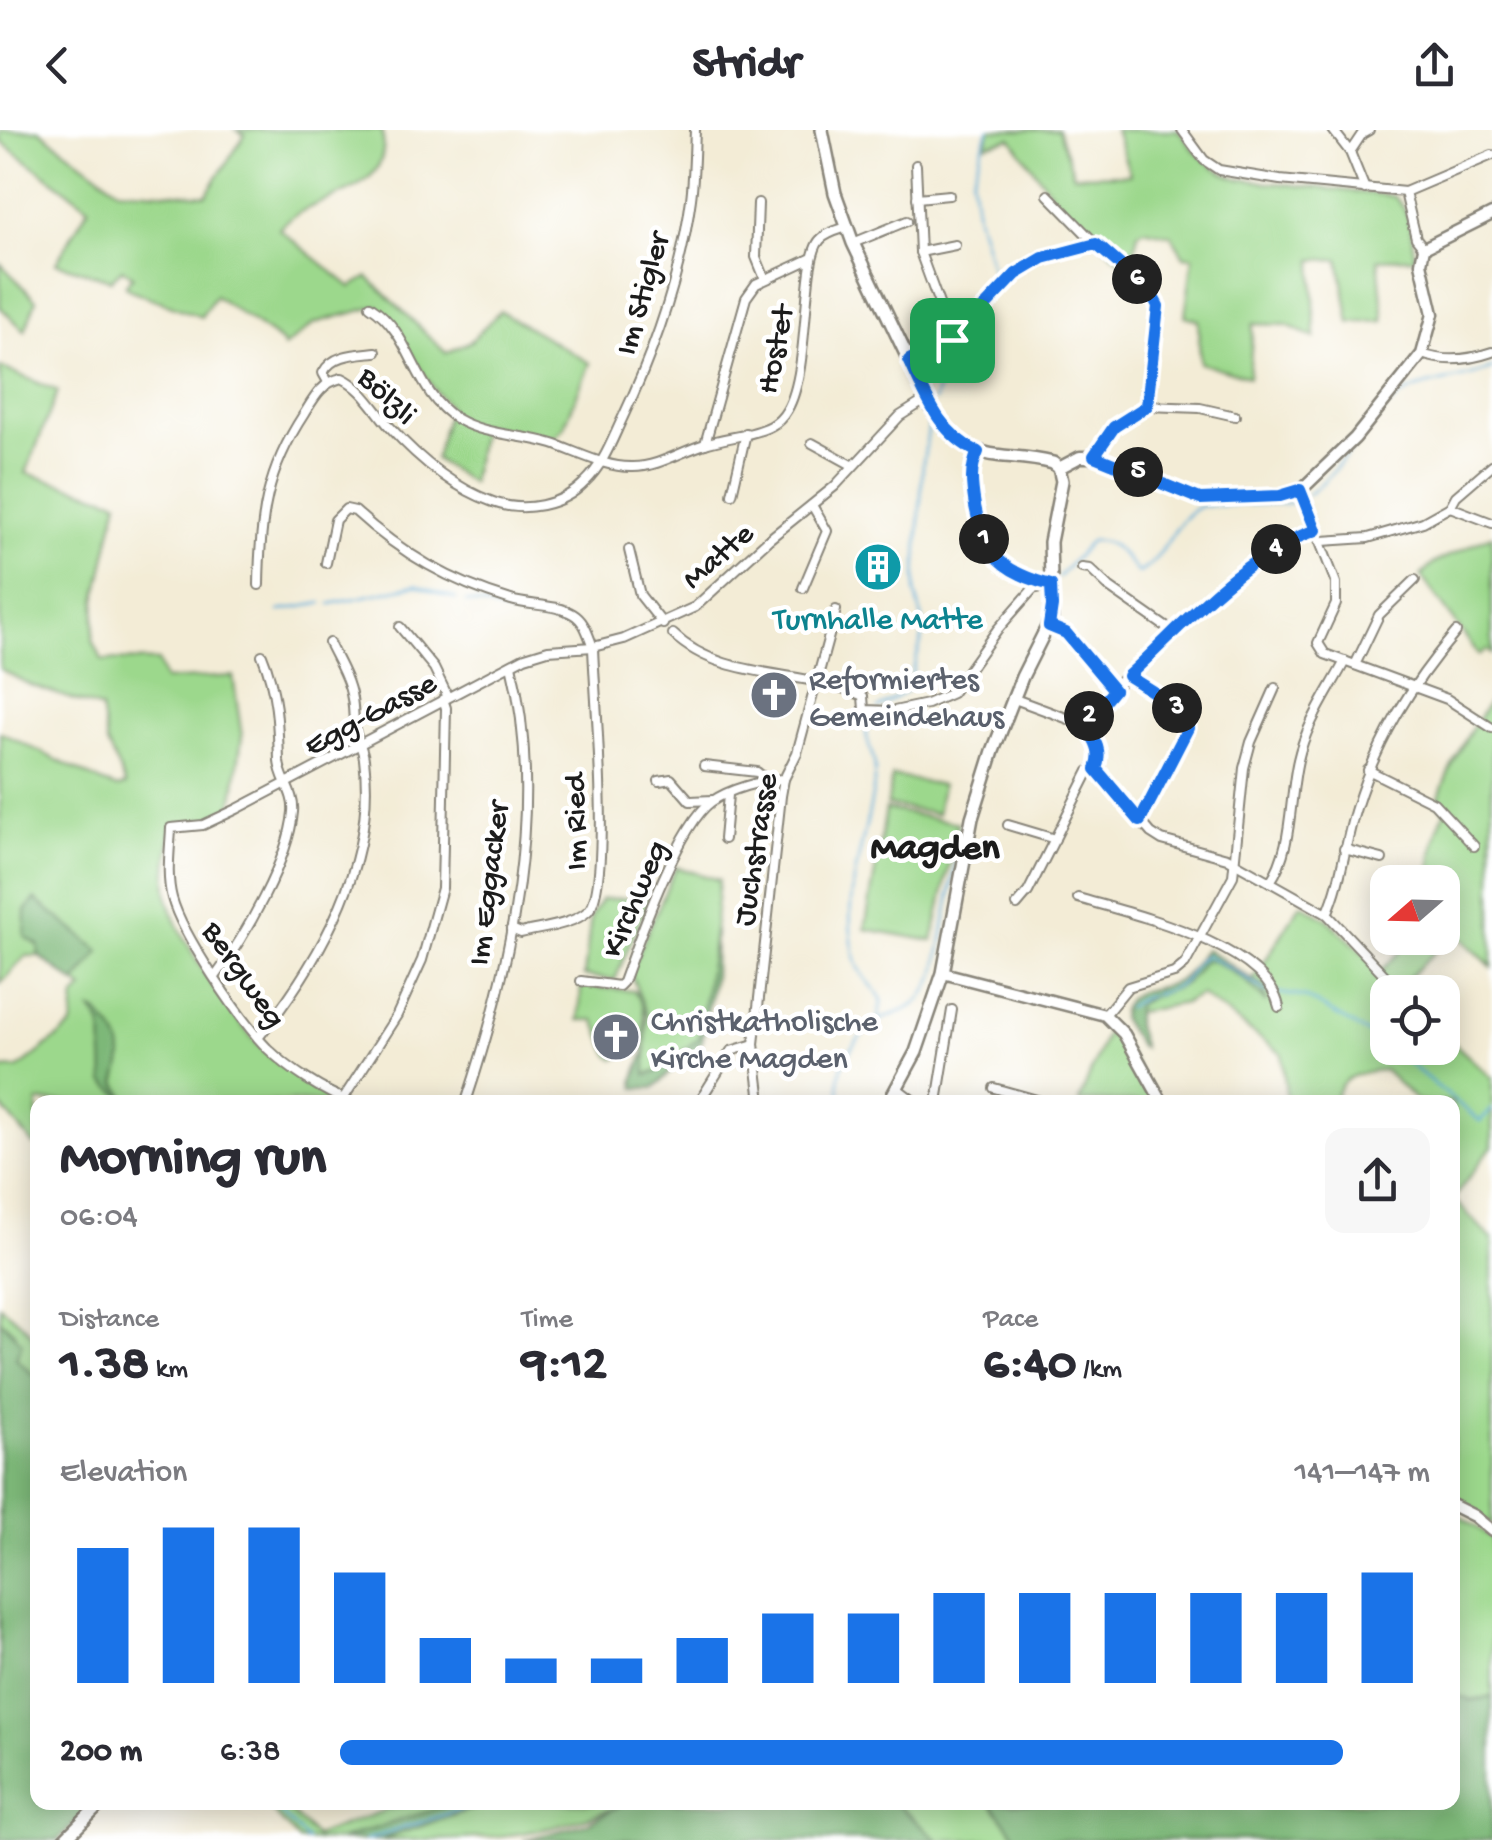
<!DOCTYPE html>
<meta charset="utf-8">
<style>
:root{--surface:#fff;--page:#f7f7f7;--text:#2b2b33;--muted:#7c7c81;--accent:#1a73e8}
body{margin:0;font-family:"Gochi Hand",sans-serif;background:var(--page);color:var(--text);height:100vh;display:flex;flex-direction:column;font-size:38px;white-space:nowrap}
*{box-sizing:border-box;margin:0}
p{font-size:32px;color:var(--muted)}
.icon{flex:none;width:55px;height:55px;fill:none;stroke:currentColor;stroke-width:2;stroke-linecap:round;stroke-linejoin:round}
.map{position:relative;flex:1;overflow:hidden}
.drawer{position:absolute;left:30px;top:965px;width:1430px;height:715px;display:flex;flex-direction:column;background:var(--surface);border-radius:20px;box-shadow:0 5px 25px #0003}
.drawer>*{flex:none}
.needle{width:65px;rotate:250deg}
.buttons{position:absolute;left:1370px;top:735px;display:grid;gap:20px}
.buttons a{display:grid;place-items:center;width:90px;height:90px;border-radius:20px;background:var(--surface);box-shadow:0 5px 25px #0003;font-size:50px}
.pin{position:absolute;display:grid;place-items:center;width:85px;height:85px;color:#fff;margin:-42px;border-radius:20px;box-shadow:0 5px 15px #0006}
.km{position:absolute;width:50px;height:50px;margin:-25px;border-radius:50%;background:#222;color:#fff;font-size:28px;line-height:50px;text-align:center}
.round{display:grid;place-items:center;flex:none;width:105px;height:105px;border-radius:20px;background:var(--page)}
.headline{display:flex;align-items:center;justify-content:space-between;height:170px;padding:0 30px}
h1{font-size:55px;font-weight:700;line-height:75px}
.figures{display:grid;grid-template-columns:repeat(3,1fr);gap:15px;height:170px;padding:10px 30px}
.figures div{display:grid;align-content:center}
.figures b{font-size:50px;font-weight:700}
.figures small{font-size:28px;font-weight:400}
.figures p{font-size:28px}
.chart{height:280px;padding:20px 30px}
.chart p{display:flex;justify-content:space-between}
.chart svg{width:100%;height:180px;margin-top:10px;stroke:var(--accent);stroke-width:6}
ul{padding:0 30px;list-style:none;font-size:32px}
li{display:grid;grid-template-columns:160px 120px 1fr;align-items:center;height:75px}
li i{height:25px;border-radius:12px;background:var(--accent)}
header{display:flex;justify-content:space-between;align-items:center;height:130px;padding:0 30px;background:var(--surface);font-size:45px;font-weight:700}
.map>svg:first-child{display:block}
.green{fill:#9cd88c;stroke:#5c7a54;stroke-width:2.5}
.forest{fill:#7db878;stroke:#4c6a4a;stroke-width:2.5}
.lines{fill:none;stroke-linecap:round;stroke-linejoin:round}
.stream{stroke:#5eadd8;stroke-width:2.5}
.minor-casing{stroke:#888479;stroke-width:12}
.tertiary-casing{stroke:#888479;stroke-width:15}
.secondary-casing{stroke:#888479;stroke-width:16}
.minor{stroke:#fff;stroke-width:8}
.tertiary{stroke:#fff;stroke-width:10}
.secondary{stroke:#fff;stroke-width:11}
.route-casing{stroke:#fff;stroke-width:20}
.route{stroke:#1a73e8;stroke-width:12}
.labels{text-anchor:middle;stroke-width:9;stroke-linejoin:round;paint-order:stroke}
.street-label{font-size:32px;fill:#1c1c1c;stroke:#fff}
.culture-label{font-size:32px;fill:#0d838f;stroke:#fff}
.worship-label{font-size:32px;fill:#5b616d;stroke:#fff;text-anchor:start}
.quarter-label{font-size:38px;font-weight:bold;fill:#1c1c1c;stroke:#fff}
</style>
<header><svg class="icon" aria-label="back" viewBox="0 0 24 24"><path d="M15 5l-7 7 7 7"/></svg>Stridr<svg class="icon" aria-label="share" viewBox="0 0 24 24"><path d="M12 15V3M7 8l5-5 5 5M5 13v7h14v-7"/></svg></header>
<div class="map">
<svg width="1492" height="1710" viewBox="0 0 1492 1710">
<rect width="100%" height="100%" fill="#fff"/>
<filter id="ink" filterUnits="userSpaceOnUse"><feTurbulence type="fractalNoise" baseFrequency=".01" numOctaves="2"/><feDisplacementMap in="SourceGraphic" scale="20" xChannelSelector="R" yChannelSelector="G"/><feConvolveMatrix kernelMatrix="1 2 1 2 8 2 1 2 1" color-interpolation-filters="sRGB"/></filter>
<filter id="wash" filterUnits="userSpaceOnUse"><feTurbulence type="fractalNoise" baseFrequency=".0048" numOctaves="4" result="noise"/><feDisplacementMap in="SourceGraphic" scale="40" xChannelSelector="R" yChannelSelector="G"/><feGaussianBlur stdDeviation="2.25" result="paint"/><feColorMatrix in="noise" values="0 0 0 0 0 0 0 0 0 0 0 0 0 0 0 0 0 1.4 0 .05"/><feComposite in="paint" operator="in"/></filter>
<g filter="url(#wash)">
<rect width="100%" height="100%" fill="#f3ecd6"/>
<g class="green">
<path d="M 0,0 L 39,0 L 118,59 L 206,65 L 245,5 L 236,0 L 382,0 C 396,70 309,61 279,99 L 351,157 L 368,147 L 446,223 L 471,211 L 500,181 L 590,233 L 563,299 L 552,310 L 482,295 L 471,353 L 435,329 L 449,277 C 420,246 405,208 378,176 L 315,193 L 284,217 L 280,211 L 215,166 L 201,187 L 130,160 L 125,156 L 133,146 L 122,139 L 111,150 L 56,133 L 89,77 L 0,11 Z"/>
<path d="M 990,0 L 1058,0 L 1074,45 L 1130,44 L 1115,0 L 1178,0 C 1194,23 1213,42 1240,49 L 1393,66 C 1412,79 1411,106 1415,128 L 1378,129 L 1384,191 L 1350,193 L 1339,129 L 1313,130 L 1315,208 L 1287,195 L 1253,194 L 1249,247 L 1200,233 L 1198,190 L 1185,186 L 1193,127 L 1184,126 L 1171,105 L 1144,99 L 1138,103 L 1130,140 L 1054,67 L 1011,8 L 986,15 Z"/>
<path d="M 0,133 L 36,170 L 25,201 L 0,177 Z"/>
<path d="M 0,237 L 58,261 L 26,343 L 118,371 L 96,470 L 93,510 L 102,530 L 158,531 L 164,550 L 233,546 L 242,607 L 232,676 L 230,680 L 205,691 L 172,695 C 170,719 163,749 169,772 C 182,815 237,896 270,926 C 288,942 318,954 331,972 L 38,972 L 37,1013 L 34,1015 L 0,975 L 0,939 L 19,938 L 72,896 L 75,867 L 83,859 L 75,853 L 100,821 L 73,802 L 39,815 L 39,826 L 26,826 L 0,854 L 0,602 L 104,653 L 118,658 L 126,655 L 107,614 L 101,579 L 30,555 L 0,539 Z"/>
<path d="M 1492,405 L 1492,524 L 1486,520 L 1479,525 L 1421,446 L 1434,433 Z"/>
<path d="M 1492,568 L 1492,837 L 1455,802 L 1404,852 L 1402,862 L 1388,862 L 1388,918 L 1442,918 L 1443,903 L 1492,948 L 1492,1016 L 1453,1069 L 1492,1109 L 1492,1395 L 1453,1370 L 1452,972 L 1418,972 L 1384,940 C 1361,941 1338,946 1335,972 L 1287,972 L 1282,924 L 1201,865 L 1184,873 L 1135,883 L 1136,876 C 1162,856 1184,865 1202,831 L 1210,829 L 1245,850 L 1267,872 L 1264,866 L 1265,858 L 1253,850 L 1301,774 L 1327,789 L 1382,840 L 1413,808 L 1442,808 L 1442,752 L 1431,752 C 1430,727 1433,705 1445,682 L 1437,673 C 1449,634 1469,602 1492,568 Z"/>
<path d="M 892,646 L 942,655 L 937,684 L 887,675 Z"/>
<path d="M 886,679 L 958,693 L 933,811 L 865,799 Z"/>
<path d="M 676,737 L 719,750 L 710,843 L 699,909 L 656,942 L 645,945 L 647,885 L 630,842 Z"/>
<path d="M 649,768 L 615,850 L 584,846 L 591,786 L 602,769 Z"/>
<path d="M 581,856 L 634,861 C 648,877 644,898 643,918 L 615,929 L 610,926 L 595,890 L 579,890 Z"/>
<path d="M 1113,897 L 1152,964 L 1147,972 L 1079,972 L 1106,904 Z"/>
<path d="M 0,1176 C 35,1204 37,1202 37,1248 L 16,1229 L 15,1203 L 0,1190 Z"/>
<path d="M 1452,1380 L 1492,1408 L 1492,1567 L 1472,1571 L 1453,1564 Z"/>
<path d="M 265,1673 L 282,1673 L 315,1706 L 404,1673 L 457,1673 L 339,1710 L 299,1710 Z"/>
<path d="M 489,1673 L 625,1673 C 542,1710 472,1710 380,1710 Z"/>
<path d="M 895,1673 L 991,1673 L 1019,1710 L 938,1710 Z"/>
</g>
<g class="forest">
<path d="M 35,769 L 100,821 L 75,853 L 39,826 L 38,815 L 25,807 L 26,781 Z"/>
<path d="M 715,800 L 714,846 L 702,912 L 654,958 L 635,958 L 634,950 L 646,918 L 646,945 L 656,942 L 699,908 Z"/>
<path d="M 1206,819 L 1265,858 L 1264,866 L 1267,873 C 1254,860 1228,826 1203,831 C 1181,870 1165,853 1136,876 L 1136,895 L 1143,918 L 1139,916 L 1121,888 C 1123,854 1158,863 1179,850 C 1191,843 1196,828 1206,819 Z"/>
<path d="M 92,880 L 97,882 C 122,910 128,917 116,953 L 129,972 L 104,952 L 102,896 Z"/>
<path d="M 0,1190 L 22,1213 L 16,1229 L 37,1248 L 38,1672 L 96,1673 L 58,1710 L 0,1710 Z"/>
<path d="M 1453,1564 L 1472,1571 L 1492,1567 L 1492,1710 L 1019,1710 L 991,1673 L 1452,1672 L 1453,1629 L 1463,1615 L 1453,1586 Z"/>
<path d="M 457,1672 L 489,1673 L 380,1710 L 339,1710 Z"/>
<path d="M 625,1673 L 895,1673 L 938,1710 L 523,1710 L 585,1694 Z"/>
</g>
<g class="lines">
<g class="stream">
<path d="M 958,199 L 993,143 L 977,86 L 972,49 L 988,0"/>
<path d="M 934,271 L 951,219"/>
<path d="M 1307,365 C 1343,341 1370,284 1403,265 C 1430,249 1464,252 1492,238"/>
<path d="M 1058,448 L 1090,411 C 1114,408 1124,427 1138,443 C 1166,430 1172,389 1201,376 L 1288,373 L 1300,369"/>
<path d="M 466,472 C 484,474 497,480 514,484 C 531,489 546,490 563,496"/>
<path d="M 330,474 L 416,455 L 456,469"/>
<path d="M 279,481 L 322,473"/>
<path d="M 878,578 L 907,561 L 925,498 L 915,462 L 923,333 L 930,288"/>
<path d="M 873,585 C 856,604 877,622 875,643 C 871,704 836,768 857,833 C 862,849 875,856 882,870 L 877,892"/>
<path d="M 1127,877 C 1143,864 1162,865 1179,855 C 1191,847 1193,831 1206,825 L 1237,842 L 1264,861 L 1305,867 L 1388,915"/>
<path d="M 1390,918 L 1480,991 L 1492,979"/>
<path d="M 843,972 C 830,942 852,910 878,892 C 889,884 903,883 914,875 C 925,866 931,855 936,842 L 961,703 L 1004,562 L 1029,521"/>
<path d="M 270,1672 L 307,1710"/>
<path d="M 366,1710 L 482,1672"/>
</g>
</g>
</g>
<g filter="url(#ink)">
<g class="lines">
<g class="minor-casing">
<g id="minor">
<path d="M 1182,0 L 1204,30 L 1219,40 L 1280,50 L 1405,62 L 1492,25"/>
<path d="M 1333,0 L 1350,22 L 1365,59"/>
<path d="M 1350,22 L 1362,4 L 1369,0"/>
<path d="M 916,35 L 920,122 L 952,209"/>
<path d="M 1405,62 L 1416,108 L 1424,118"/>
<path d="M 1048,65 L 1096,114 L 1150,161 L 1157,176 L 1147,276"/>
<path d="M 917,68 L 949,65"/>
<path d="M 758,73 L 756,127 L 765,149"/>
<path d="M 853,113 L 907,91"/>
<path d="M 920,122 L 955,115"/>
<path d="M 370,176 C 413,203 413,263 457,289 C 486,306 522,304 553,314 C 577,322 606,338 633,337 C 658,337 682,321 705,314 C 726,307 752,306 771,296 C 779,292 783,287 787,280 C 811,240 801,130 820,110 C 826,103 838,100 847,97"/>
<path d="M 1422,224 C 1446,233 1469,230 1492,222"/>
<path d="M 909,230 L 959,205 L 1016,144 L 1043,128 L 1096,114"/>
<path d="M 328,252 L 323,243 C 332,224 357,224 376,222"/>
<path d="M 1147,276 L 1200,278 L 1235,286"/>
<path d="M 812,313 L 852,335"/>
<path d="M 705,314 L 746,168 L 756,154 L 810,129"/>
<path d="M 978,322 C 970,337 971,352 974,369 C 983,419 995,441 1047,454"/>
<path d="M 1095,327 L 1115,297 L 1147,276"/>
<path d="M 1300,361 L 1336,453 L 1336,474 L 1318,513 L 1325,524 L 1447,569 L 1492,598"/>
<path d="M 732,364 L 746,303"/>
<path d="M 1450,377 L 1492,393"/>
<path d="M 1322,411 L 1368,408 L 1423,392 L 1450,377 L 1456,366 L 1492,335"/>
<path d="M 629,420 L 640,465 L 663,494"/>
<path d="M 326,433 L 335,390 L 346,379 L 355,381 C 402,424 451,452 511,470 C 530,476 556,474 573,484 C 585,491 588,505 593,517 C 594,560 613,757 588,781 C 573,795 540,798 521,803 L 511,799"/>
<path d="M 1082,438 L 1090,439 L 1110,458 L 1173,502"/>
<path d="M 259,455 C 260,387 266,342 304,284 C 314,268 322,252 342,248 C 362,257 375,280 389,296 C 417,327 454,358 493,372 C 524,383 562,376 585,352 C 604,334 612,310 623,287 C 656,217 681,145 691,69 C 694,46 694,23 695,0"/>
<path d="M 803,458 L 827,401 L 812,375"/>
<path d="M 1049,496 L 1066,503 L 1114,560"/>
<path d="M 400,497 L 434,538 L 448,567"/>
<path d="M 673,504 C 723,552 804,538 863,566 L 864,580 L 894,581 L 927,574 L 952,563 L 997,500 L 1033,459 L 1051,455"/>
<path d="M 1355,535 L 1379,485 L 1415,450"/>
<path d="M 1127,546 L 1182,581 L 1187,588 L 1188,598 L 1140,691"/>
<path d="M 1012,568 L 1085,595"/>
<path d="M 1085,595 C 1095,610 1103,621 1096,639 L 1151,703 L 1162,710 L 1227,728 L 1327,784 L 1393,854"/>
<path d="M 1085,595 C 1099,566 1132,543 1155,521 C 1206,472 1247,425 1316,400"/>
<path d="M 704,636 L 757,642 L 767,650"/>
<path d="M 1368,640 L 1434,673 L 1474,716"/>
<path d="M 659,651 L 671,649 L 690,671 L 713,670"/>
<path d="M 1008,695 L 1055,709"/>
<path d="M 724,709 L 728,665"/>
<path d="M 1344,719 L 1382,729"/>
<path d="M 1270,752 C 1293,719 1289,668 1298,630 C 1306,594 1328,563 1345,531"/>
<path d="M 1078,768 C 1132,784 1266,814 1279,877"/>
<path d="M 1017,775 L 1028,762 L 1089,641 L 1096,639"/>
<path d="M 1327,784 C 1342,751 1345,712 1356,678 C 1377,610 1411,555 1456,502"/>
<path d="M 215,847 C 244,808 289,730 293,682 C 295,663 280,649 279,631 C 278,594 277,561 262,525"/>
<path d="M 581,851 L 619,856 L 623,852 C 638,811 678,696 711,672 C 729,659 762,650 784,649"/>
<path d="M 1105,885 L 1128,857 L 1174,843 L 1185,834 L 1233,746 L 1244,638 L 1251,612 L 1275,558"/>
<path d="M 258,908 C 320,831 377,731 364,629 C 363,619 357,610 355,600 C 353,590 354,579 352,569 C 349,549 337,530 329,513"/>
<path d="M 994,958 L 1044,972"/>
<path d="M 898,959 L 915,972"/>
<path d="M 343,969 L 397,885 L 422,830 L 442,758 L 446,578 L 443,569"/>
<path d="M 351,972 C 322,961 290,940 267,918 C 240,890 182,805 172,768 C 166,746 170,721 171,698 L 203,695 L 237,679 L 525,527 L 548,520 L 593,517 L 624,509 L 695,477 L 768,410 L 835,356 L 900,286 L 927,269"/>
<path d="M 466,972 C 511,837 546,677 511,535"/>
<path d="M 699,972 L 731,921 L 754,914"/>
<path d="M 761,972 L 754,914 L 781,666 L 784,649 L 797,623 L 836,480"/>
<path d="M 937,972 L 952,880"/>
</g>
</g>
<g class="tertiary-casing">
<g id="tertiary">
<path d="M 1059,338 L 1080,327 L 1095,327 L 1200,369 L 1280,366 L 1300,361 L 1355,308 L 1422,224 L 1433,184 L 1421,133 L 1424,118 L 1492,84"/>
<path d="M 943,843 L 1105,885 L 1124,904 L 1162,972"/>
<path d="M 1452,1375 L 1474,1386 L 1492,1401"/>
</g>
</g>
<g class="secondary-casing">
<g id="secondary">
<path d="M 822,0 L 835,63 L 853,113 L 934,283 C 973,339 999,319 1053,333 L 1059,338 L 1062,351 L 1050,412 L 1052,487 L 1022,547 L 993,621 L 972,688 L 943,843 L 916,922 L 889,972"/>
<path d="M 64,1710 L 102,1672"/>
</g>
</g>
<use href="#minor" class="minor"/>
<use href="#tertiary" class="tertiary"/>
<use href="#secondary" class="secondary"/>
</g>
</g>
<g class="lines" filter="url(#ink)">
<g class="route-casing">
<path id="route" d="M 1096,114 L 1150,161 L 1158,176 L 1147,276 L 1114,297 L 1094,326 L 1200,369 L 1280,366 L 1300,360 L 1316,400 C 1238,428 1187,492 1128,546 L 1182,580 L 1187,588 L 1188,598 L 1140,691 L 1096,639 C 1103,621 1095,610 1085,595 L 1114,560 L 1066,503 L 1049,496 L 1052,476 L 1051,455 C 1002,442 985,426 975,376 C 972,357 969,340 978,322 C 939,304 926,266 909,230 L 958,205 L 1016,144 L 1043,128 Z"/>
</g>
<use href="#route" class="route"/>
</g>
<defs>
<g id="building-disc" transform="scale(2.5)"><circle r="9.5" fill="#0f9aa8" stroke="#fff"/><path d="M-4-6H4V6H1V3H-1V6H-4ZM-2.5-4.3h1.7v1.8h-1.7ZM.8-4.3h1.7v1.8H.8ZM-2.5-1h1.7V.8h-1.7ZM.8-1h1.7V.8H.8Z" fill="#fff"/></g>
<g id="church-disc" transform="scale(2.5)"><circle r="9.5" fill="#6b7280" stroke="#fff"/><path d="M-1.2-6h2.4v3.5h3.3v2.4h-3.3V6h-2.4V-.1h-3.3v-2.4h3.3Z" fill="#fff"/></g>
</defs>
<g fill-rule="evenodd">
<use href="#building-disc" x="878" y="437"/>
<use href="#church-disc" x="774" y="565"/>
<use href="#church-disc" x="616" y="907"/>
</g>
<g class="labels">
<g class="street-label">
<text transform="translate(640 163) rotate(-74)" y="11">Im Stigler</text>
<text transform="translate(773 219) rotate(-79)" y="11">Hostet</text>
<text transform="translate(389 264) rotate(44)" y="11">Bölzli</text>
<text transform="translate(716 424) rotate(-41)" y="11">Matte</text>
<text transform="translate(369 582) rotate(-28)" y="11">Egg-Gasse</text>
<text transform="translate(573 692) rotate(-91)" y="11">Im Ried</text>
<text transform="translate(753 719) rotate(-81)" y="11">Juchstrasse</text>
<text transform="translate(486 753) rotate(-83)" y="11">Im Eggacker</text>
<text transform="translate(632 768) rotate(-67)" y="11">Kirchweg</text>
<text transform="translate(246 843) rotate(55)" y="11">Bergweg</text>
</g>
<g class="culture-label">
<text x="878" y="498">Turnhalle Matte</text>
</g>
<g class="worship-label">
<text x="809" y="558">Reformiertes<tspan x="809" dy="37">Gemeindehaus</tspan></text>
<text x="651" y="900">Christkatholische<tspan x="651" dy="37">Kirche Magden</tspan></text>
</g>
<g class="quarter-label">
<text x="935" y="727">Magden</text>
</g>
</g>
</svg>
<div class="buttons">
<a><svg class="needle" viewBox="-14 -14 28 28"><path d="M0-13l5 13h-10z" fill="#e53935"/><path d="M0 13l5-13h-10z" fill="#7c7c81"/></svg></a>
<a><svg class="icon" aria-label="locate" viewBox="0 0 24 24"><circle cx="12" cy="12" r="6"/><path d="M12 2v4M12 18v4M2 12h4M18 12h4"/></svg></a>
</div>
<div class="pin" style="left:952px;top:210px;background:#1e9e55"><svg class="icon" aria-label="arrive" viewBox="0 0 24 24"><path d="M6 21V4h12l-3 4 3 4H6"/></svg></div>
<b class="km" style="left:984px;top:409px">1</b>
<b class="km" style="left:1089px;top:586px">2</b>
<b class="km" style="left:1177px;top:578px">3</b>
<b class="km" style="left:1276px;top:419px">4</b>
<b class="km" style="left:1138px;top:342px">5</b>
<b class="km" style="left:1137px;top:149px">6</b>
<section class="drawer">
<div class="headline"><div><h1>Morning run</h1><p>06:04</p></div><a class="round"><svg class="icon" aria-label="share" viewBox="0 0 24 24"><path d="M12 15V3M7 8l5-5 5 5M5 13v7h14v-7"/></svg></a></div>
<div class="figures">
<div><p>Distance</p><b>1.38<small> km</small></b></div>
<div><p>Time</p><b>9:12</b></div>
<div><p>Pace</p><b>6:40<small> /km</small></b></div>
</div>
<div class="chart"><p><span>Elevation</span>141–147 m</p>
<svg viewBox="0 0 160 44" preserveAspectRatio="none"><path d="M5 44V11M15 44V6M25 44V6M35 44V17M45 44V33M55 44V38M65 44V38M75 44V33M85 44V27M95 44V27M105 44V22M115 44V22M125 44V22M135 44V22M145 44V22M155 44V17"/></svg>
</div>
<ul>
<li><b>200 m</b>6:38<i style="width:92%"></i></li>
</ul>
</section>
</div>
